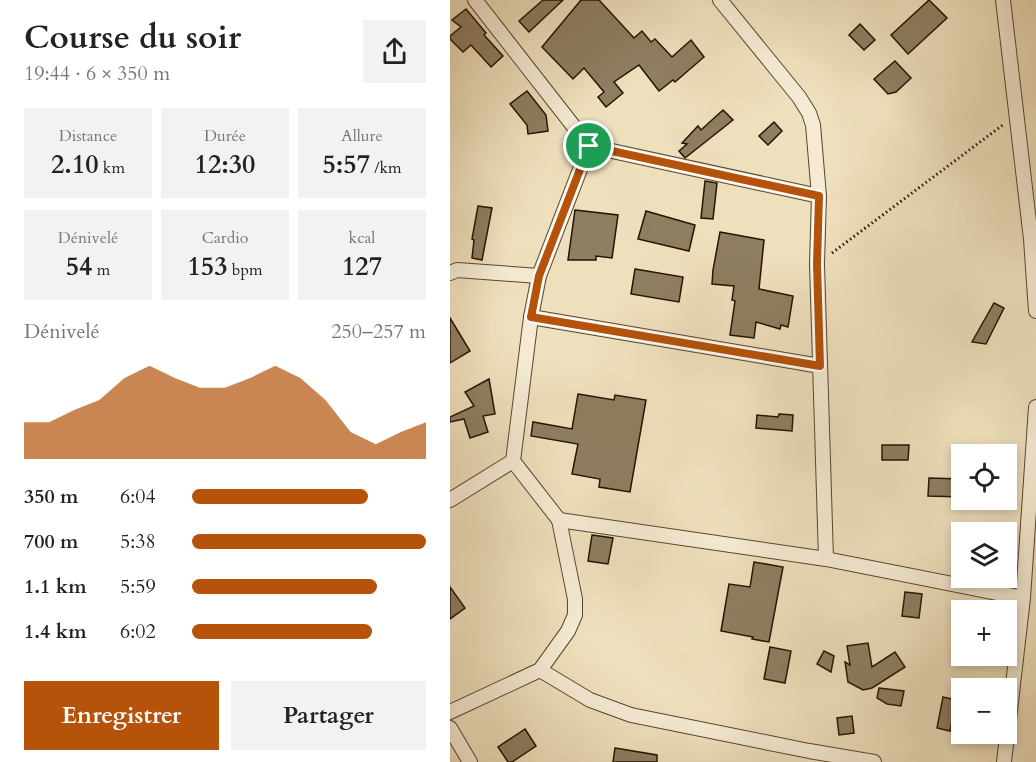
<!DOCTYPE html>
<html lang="fr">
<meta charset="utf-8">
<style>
:root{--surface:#fff;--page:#f2f2f2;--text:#222;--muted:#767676;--accent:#b45309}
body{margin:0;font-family:Cardo,serif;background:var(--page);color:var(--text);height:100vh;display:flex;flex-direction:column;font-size:22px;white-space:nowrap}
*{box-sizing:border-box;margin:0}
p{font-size:20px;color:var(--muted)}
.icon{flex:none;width:33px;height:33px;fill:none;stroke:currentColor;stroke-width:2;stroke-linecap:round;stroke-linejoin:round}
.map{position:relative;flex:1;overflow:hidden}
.drawer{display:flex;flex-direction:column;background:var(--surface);width:450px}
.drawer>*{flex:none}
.fabs{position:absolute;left:501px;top:444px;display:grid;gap:12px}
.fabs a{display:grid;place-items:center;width:66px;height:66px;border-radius:0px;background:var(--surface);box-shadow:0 3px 9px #0003;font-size:30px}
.pin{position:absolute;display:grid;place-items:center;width:51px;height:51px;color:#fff;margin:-26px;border:3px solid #fff;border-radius:50%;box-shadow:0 2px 6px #0007}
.round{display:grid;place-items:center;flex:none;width:63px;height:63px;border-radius:0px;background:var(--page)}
.head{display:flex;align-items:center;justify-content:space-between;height:102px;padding:0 24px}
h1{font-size:33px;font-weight:800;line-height:45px}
.stats{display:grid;grid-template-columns:repeat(3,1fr);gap:9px;height:102px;padding:6px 24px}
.stats div{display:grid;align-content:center;border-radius:0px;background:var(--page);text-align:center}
.stats b{font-size:26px;font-weight:800}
.stats small{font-size:16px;font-weight:400}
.stats p{font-size:16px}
.chart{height:168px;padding:12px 24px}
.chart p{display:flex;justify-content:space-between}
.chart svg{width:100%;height:108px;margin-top:6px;fill:var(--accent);opacity:.7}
.primary-button{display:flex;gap:12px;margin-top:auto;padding:12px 24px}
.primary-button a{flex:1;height:69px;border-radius:0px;background:var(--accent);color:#fff;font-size:24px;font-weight:800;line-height:69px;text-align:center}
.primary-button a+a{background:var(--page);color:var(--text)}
ul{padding:0 24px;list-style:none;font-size:20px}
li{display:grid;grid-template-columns:96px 72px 1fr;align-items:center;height:45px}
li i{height:15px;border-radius:8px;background:var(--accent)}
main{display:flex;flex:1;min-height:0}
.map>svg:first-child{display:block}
.building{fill:#8e7e62;stroke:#251300;stroke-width:1.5}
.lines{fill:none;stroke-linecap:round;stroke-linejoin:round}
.street-casing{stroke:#58462f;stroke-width:16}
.path{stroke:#251300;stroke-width:3;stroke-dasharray:1.5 3;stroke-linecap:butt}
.street{stroke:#f5ebd4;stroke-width:14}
.route-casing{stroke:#fff;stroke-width:12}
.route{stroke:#b45309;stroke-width:8}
</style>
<main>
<section class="drawer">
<div class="head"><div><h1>Course du soir</h1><p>19:44 · 6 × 350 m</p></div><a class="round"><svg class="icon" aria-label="share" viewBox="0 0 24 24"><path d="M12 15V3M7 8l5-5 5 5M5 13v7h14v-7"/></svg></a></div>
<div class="stats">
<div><p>Distance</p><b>2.10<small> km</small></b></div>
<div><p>Durée</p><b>12:30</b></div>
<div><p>Allure</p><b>5:57<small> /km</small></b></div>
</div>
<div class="stats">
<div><p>Dénivelé</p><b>54<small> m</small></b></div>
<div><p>Cardio</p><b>153<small> bpm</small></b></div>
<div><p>kcal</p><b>127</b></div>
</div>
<div class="chart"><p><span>Dénivelé</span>250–257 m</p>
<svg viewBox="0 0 160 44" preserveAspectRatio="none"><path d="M0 44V29L10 29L20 24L30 20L40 11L50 6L60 11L70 15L80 15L90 11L100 6L110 11L120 20L130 33L140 38L150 33L160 29V44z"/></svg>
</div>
<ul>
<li><b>350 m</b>6:04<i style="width:75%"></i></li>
<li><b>700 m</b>5:38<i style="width:100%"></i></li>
<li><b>1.1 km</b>5:59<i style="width:79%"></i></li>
<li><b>1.4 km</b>6:02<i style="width:77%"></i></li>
</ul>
<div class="primary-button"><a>Enregistrer</a><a>Partager</a></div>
</section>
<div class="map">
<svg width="586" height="762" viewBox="0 0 586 762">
<rect width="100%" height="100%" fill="#efe0bd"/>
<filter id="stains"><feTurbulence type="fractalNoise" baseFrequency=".00333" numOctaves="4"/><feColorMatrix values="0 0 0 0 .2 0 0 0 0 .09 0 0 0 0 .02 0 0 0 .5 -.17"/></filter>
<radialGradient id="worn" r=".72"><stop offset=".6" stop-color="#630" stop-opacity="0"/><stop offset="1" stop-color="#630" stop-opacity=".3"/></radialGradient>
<g class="building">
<path d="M 93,0 L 113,0 L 79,32 L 69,21 Z"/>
<path d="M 131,0 L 149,0 L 184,38 L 192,31 L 201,42 L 205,39 L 222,57 L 241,40 L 254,57 L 225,82 L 223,80 L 209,91 L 189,65 L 164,82 L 173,93 L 156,107 L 148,97 L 154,92 L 134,68 L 123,79 L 92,47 Z"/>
<path d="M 479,0 L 497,18 L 458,54 L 441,35 Z"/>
<path d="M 16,9 L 36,33 L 34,35 L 53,56 L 41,67 L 21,45 L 13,52 L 0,39 L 0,36 L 11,27 L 2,20 Z"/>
<path d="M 410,24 L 425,40 L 414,50 L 399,35 Z"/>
<path d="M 445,61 L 461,78 L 446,92 L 438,94 L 424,79 Z"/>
<path d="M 77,91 L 96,115 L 98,131 L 78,134 L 77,125 L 60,104 Z"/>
<path d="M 273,110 L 283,120 L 235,158 L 229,151 L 237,144 L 232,143 L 248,126 L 251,130 Z"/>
<path d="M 324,122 L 332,131 L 318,145 L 309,136 Z"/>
<path d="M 255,181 L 267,183 L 263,219 L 251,218 Z"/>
<path d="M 28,206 L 42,208 L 32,260 L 22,258 L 24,240 L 22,239 Z"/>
<path d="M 125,210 L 168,215 L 162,258 L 146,256 L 146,260 L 118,260 Z"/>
<path d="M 196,211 L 245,225 L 239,251 L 188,239 Z"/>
<path d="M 270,232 L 314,240 L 309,289 L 343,296 L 338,327 L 331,325 L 330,329 L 306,322 L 304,338 L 280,335 L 285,301 L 282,300 L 284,286 L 262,284 L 263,270 Z"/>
<path d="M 185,269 L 233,277 L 229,302 L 181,294 Z"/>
<path d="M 544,303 L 554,308 L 536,344 L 522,342 Z"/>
<path d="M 0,318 L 20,351 L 0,363 Z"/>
<path d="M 39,379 L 45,414 L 33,416 L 38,432 L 20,438 L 14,419 L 0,422 L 0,417 L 24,406 L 15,392 Z"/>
<path d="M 128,394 L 164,400 L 165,395 L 196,400 L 180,492 L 149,487 L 150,479 L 122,474 L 128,444 L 81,436 L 83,422 L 122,429 Z"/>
<path d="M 329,414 L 343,415 L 342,431 L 306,428 L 307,415 L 328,417 Z"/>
<path d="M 432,445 L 459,445 L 458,460 L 432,460 Z"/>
<path d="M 479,478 L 512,479 L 512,497 L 478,496 Z"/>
<path d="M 142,535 L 163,538 L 158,564 L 138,561 Z"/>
<path d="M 304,562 L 333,567 L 319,642 L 302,639 L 303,637 L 271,631 L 279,584 L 300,587 Z"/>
<path d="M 0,587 L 15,608 L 0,619 Z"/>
<path d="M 455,592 L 472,594 L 469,618 L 452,616 Z"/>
<path d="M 418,643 L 422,667 L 445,652 L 455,667 L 422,688 L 413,690 L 398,682 L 395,662 L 400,665 L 397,646 Z"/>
<path d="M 320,647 L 341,651 L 335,683 L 314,679 Z"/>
<path d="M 374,651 L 384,656 L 381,672 L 367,664 Z"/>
<path d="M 429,688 L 454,691 L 451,706 L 437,704 L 427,698 Z"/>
<path d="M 493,697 L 506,700 L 500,731 L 487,728 Z"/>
<path d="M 402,716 L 404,733 L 389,735 L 387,718 Z"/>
<path d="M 75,729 L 86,746 L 62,762 L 58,762 L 48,747 Z"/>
<path d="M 165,748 L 207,755 L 207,762 L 163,762 Z"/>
</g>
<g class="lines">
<g class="street-casing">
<g id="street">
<path d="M 25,0 L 139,146 L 89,276 L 81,317 L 63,461 L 109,520 L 376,559 L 573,598"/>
<path d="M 270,0 L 349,97 L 359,113 L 363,125 L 369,196 L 367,264 L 376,559"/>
<path d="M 553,0 L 581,239 L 586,311"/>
<path d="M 139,146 L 369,196"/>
<path d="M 0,273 L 7,270 L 89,276"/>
<path d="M 81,317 L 370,366"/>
<path d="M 0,500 L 63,461"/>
<path d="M 90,670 L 140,700 L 181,715 L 359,751 L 424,762"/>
<path d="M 0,712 L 90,670 L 118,631 L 125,615 L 125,599 L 109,520"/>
<path d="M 0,728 L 20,762"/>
<path d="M 554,762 L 573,598 L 586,407"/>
</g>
</g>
<path class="path" d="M 382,253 L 554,124"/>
<use href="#street" class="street"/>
</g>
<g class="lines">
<g class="route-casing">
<path id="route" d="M 139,146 L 369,196 L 367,264 L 370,366 L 81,317 L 89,276 Z"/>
</g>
<use href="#route" class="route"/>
</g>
<rect width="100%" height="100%" filter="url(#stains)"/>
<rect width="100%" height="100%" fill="url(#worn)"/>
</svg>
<div class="fabs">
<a><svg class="icon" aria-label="locate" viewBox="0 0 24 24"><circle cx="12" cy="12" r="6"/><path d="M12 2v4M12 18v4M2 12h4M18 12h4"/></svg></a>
<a><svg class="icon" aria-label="layers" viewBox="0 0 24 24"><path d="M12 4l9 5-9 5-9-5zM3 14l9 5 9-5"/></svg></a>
<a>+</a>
<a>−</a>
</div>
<div class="pin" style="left:139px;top:146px;background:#1e9e55"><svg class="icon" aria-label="arrive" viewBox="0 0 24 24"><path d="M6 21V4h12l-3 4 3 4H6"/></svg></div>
</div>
</main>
